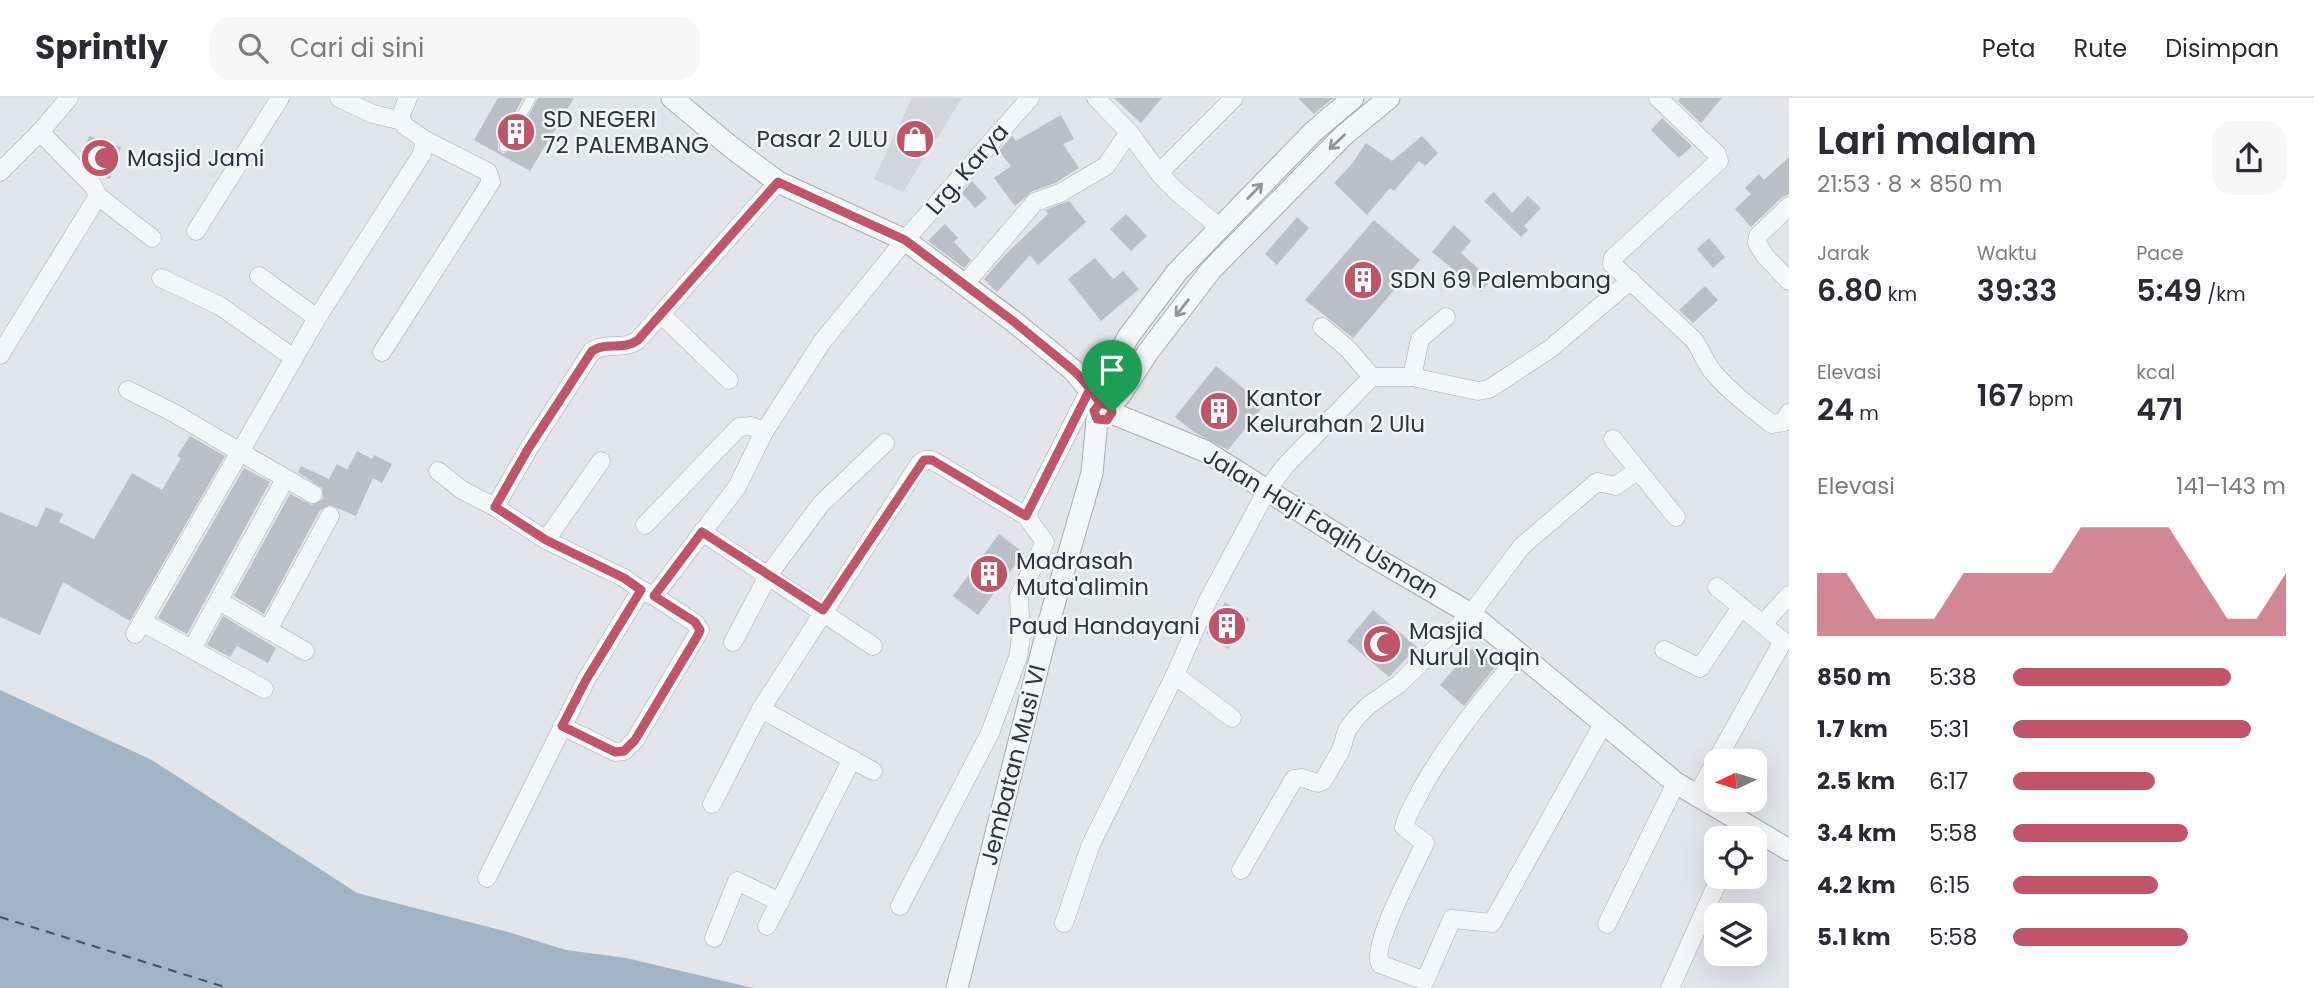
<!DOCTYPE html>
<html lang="id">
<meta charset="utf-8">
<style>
:root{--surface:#fff;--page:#f7f7f7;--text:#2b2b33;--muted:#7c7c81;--line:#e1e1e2;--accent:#c05569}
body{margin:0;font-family:Poppins,sans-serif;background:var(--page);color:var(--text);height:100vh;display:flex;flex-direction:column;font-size:26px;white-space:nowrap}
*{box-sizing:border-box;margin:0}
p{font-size:23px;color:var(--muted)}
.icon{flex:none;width:38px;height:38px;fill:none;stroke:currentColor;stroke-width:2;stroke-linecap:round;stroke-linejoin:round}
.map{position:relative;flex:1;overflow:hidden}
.details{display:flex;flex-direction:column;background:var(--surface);width:525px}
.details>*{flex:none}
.needle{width:46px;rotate:266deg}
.buttons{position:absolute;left:1704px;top:651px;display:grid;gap:14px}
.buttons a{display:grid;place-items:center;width:63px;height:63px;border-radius:14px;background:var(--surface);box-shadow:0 7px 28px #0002;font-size:35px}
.pin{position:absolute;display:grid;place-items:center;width:60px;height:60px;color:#fff;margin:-72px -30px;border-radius:50% 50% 50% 0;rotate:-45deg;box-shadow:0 0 7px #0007}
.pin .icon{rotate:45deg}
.round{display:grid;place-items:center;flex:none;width:74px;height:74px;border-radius:21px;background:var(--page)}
.headline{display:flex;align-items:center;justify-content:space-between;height:119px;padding:0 28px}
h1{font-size:38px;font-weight:600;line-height:52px}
.metrics{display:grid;grid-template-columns:repeat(3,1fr);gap:10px;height:119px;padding:7px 28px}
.metrics div{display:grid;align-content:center}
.metrics b{font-size:30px;font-weight:600}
.metrics small{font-size:19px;font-weight:400}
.metrics p{font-size:19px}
.chart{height:196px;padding:14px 28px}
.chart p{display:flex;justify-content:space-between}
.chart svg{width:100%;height:126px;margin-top:7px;fill:var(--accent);opacity:.7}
ul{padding:0 28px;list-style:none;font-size:23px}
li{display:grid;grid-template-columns:112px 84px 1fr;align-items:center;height:52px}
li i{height:18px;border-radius:9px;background:var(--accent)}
header{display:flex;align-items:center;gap:42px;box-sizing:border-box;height:98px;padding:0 35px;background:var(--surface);border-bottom:2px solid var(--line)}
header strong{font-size:33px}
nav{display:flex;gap:38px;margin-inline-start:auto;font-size:24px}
.search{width:490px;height:63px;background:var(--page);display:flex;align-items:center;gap:18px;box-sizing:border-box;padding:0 24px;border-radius:21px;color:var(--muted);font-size:26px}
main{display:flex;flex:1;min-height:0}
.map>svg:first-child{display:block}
.built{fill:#d1d4db}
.water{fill:#a1b4c5}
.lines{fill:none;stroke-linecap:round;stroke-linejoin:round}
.ferry{stroke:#3a546f;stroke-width:2;stroke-dasharray:9 7;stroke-linecap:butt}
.building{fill:#babfc5}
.service-casing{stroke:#a8acb3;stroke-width:10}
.minor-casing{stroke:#a8acb3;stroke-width:19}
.tertiary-casing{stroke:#a8acb3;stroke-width:23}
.service{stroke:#f5f6f8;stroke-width:9}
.minor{stroke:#f5f6f8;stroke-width:18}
.tertiary{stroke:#f5f6f8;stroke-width:21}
.oneway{stroke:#90959c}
.route-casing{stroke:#fff;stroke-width:14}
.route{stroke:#c05569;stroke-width:9}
.labels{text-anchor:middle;stroke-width:5;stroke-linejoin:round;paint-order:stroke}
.poi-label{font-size:23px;fill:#2c343f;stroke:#f2f4f7;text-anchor:start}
.street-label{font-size:23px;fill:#2c343f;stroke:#f2f4f7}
</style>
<header>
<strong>Sprintly</strong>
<div class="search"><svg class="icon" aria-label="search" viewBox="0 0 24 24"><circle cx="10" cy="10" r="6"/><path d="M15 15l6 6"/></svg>Cari di sini</div>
<nav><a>Peta</a><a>Rute</a><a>Disimpan</a></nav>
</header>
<main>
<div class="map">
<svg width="1789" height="890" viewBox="0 0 1789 890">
<rect width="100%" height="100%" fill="#e2e5e9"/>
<path class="built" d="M 912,0 L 962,0 L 903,94 L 874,81 Z"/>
<path class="water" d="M 0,592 L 152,662 L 357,795 L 508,834 L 566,852 L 626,860 L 753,890 L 0,890 Z"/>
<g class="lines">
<path class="ferry" d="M 0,819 L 228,890"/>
</g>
<g class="building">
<path d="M 498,0 L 523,0 L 498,46 L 498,52 L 503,56 L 510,52 L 538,0 L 574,0 L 530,73 L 474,42 Z"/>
<path d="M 1114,0 L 1162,0 L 1141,25 Z"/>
<path d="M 1298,0 L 1333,0 L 1314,16 Z"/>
<path d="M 1680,0 L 1722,0 L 1701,25 L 1678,3 Z"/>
<path d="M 1061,17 L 1074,41 L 1063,46 L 1079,70 L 1055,85 L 1031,94 L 1015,108 L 994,80 L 1011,68 L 999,53 L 1012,38 L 1016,43 Z"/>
<path d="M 1662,20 L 1692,48 L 1679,60 L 1651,32 Z"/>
<path d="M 89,38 L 121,49 L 110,81 L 99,77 L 82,60 Z"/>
<path d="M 1422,38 L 1438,55 L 1425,68 L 1419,63 L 1394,93 L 1390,90 L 1367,117 L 1334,85 L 1351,67 L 1366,45 L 1392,63 Z"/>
<path d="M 1789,59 L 1789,96 L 1781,100 L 1751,129 L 1735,111 L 1751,96 L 1745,90 L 1759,76 L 1764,82 Z"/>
<path d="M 972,83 L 987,100 L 975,110 L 962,95 Z"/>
<path d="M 1494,94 L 1512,115 L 1528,98 L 1541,110 L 1524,128 L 1528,132 L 1521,139 L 1484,103 Z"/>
<path d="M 1069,103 L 1086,124 L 1038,167 L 1030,157 L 997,194 L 984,181 L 1005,157 L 1048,116 L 1045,112 Z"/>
<path d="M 1126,116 L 1147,138 L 1131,153 L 1110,131 Z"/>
<path d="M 1297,119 L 1309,130 L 1277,167 L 1265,156 Z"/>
<path d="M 1374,122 L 1420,162 L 1353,240 L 1305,202 Z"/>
<path d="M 945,126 L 958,140 L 954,144 L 971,162 L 964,170 L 928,143 Z"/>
<path d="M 1454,127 L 1471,143 L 1461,155 L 1491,182 L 1481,194 L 1432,154 Z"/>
<path d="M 1709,140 L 1725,159 L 1713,170 L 1697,151 Z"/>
<path d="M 1095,160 L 1113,181 L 1123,173 L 1139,191 L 1101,223 L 1068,181 Z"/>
<path d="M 1705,188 L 1718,202 L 1693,225 L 1679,212 Z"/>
<path d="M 1216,268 L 1264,307 L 1228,352 L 1194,334 L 1175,319 Z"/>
<path d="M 190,338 L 225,358 L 130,523 L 63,484 L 40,537 L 0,519 L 0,414 L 37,429 L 46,409 L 63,416 L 59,424 L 94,441 L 132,375 L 162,392 L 181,360 L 177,358 Z"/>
<path d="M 357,353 L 372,361 L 374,357 L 392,366 L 382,385 L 373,380 L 356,418 L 330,407 L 320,412 L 264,516 L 234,498 L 290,396 L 312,407 L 323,401 L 322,390 L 298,374 L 301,368 L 329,381 L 337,366 L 347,372 Z"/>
<path d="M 244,370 L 270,384 L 187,536 L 158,520 Z"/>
<path d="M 999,436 L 1024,455 L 978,517 L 953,498 Z"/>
<path d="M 1225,504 L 1249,521 L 1228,551 L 1206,535 Z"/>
<path d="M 1373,512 L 1417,549 L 1389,579 L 1347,543 Z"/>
<path d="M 223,518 L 276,550 L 268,565 L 237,548 L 230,559 L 207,547 Z"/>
<path d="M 1474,548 L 1496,568 L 1464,608 L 1440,587 Z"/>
</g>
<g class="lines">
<g class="service-casing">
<path id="service" d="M 504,49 L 531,0"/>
</g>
<g class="minor-casing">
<g id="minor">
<path d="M 339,0 L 373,16 L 402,23"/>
<path d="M 1096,0 L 1129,34 L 1159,75 L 1175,92 L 1220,130"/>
<path d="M 1658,0 L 1717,56 L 1719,63 L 1613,160 L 1612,166 L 1693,241 C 1701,251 1705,265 1713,274 C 1730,294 1751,310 1772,326 L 1784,324 L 1789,315"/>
<path d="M 40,34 L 69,0"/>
<path d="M 0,74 L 40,34 L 93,88 L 98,98 L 0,257"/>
<path d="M 1159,75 L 1234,0"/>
<path d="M 98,98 L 152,140"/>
<path d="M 1789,108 L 1758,138 L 1757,145 L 1765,158 L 1789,183"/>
<path d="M 196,133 L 280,0"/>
<path d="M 259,178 L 317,220"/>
<path d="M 161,180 L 220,208 L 294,260"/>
<path d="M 964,187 L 1035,104 L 1060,95 L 1106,68 L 1129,34"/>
<path d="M 661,216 L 729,282"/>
<path d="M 382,254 L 491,84 L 488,74 L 425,42"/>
<path d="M 1372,279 L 1412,279 L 1478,293 L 1489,291 L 1550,251 L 1631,182"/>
<path d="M 1412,279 L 1420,241 L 1446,219"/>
<path d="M 128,292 L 174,315 L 240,354 L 317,220 L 422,56 L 425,42 L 405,28 L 400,19 L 408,0"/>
<path d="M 1613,341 L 1676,419"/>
<path d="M 438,373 L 462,392 L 495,409 L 546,442 L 624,480 L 641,492"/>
<path d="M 495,409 L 529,350 L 592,253 C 608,243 623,253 638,242 L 778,84"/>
<path d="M 1026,418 L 1090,291"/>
<path d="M 645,427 L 739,329 L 751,328 L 764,334"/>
<path d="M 702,434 L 873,548"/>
<path d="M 546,442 L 601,363"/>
<path d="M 219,503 L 305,553"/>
<path d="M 142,524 L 264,591"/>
<path d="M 1763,526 L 1789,497"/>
<path d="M 268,532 L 330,418"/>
<path d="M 135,536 L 240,354 L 313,396"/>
<path d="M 733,544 L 769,476 L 821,406 L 885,345"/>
<path d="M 192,551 L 285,381"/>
<path d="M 1664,552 L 1700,570 L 1741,509"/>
<path d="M 1521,556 C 1484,599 1450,641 1422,690 C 1416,703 1407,715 1404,729 L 1425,745 C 1415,767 1371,847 1380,866 L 1425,883 L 1452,821 L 1492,825 L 1603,626"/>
<path d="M 1175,577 L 1232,620"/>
<path d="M 761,611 L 873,673"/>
<path d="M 562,628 L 615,654 L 624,653 L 635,642 L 700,532 L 695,525 L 654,498 L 737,389 L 764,334 L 822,244 L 905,142 L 1030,0"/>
<path d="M 1696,699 L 1783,543 L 1717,489"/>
<path d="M 712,706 L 761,611 L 920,365 L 924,362 L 932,362 L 1026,418 L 1045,444 L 1019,498 L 1021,539 L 1018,559 L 990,635 L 900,808"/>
<path d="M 1241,772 L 1294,681 L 1302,680 L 1318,685 L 1323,683 L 1341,652 L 1347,632 L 1357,619 L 1369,607 L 1399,586 L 1471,516 L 1522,448 L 1597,384 L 1616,388 L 1636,373"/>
<path d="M 487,780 L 586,582 L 641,492 L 654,498"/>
<path d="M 1064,825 L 1091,746 L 1175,577 L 1207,504 L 1267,392 L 1286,367 L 1372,279 L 1348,251 L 1322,229"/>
<path d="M 1607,826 L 1676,685"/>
<path d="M 767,828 L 852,661"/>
<path d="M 714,840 L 737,783 L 780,804"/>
<path d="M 1670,890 L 1720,779"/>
</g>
</g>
<g class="tertiary-casing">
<g id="tertiary">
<path d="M 672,0 L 731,49 L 778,84 L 905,142 L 1013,223 L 1073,272 L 1100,305"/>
<path d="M 1104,305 L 1112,271 L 1128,239 L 1177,174 L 1314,33 L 1353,0"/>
<path d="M 1110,308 L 1120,297 L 1148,254 L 1211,172 L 1343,38 L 1389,0"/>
<path d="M 1112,315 L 1205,353 L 1363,453 L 1471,516 L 1676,685 L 1789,752"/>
<path d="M 957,890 L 1051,517 L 1092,375 L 1097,321"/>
</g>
</g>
<use href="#service" class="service"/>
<use href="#minor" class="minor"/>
<use href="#tertiary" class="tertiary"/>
</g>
<defs><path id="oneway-shaft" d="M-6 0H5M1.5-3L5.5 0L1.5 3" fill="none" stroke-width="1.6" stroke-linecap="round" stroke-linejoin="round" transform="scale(1.75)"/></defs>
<g class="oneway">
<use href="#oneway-shaft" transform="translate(1337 44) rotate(136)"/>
<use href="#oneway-shaft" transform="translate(1255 93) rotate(-46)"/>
<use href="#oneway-shaft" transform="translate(1182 210) rotate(128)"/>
</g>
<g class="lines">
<g class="route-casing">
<path id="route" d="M 1112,314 L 1110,308 L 1100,305 C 1092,293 1084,282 1073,272 L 1013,223 L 905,142 L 778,84 L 638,242 C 623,253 608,243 592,253 L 528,351 L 495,409 L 546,442 L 624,480 L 641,492 L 586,582 L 562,628 L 615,654 L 624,653 L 635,642 L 698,537 L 700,532 L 695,524 L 654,498 L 702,434 L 823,512 L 924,362 L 932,362 L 1026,418 L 1090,291 L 1100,305 L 1094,313 L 1097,321 L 1107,322 L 1112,314"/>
</g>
<use href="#route" class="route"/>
</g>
<defs>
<g id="building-disc" transform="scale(2.0125)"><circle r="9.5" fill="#c05569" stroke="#f2f4f7"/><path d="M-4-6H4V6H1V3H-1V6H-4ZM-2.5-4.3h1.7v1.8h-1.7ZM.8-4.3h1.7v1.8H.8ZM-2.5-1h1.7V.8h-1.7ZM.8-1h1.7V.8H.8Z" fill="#fff"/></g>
<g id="shop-disc" transform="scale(2.0125)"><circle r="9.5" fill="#c05569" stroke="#f2f4f7"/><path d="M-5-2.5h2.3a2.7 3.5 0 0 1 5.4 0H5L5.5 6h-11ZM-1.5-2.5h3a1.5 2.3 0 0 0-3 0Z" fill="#fff"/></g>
<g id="mosque-disc" transform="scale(2.0125)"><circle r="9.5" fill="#c05569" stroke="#f2f4f7"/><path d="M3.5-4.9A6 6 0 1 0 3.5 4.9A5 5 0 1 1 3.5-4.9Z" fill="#fff"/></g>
</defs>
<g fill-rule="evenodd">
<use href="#building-disc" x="516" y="34"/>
<use href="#shop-disc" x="915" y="41"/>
<use href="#mosque-disc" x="100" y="60"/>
<use href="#building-disc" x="1363" y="182"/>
<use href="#building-disc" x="1219" y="313"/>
<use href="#building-disc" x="989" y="476"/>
<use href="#building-disc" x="1227" y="528"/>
<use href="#mosque-disc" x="1382" y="546"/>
</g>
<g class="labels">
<g class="poi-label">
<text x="543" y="29">SD NEGERI<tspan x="543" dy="26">72 PALEMBANG</tspan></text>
<text x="888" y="49" text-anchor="end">Pasar 2 ULU</text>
<text x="127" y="68">Masjid Jami</text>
<text x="1390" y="190">SDN 69 Palembang</text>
<text x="1246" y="308">Kantor<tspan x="1246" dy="26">Kelurahan 2 Ulu</tspan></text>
<text x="1016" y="471">Madrasah<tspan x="1016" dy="26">Muta'alimin</tspan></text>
<text x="1200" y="536" text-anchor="end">Paud Handayani</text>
<text x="1409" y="541">Masjid<tspan x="1409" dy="26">Nurul Yaqin</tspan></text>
</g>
<g class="street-label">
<text transform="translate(967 71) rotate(-49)" y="8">Lrg. Karya</text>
<text transform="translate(1321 425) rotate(31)" y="8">Jalan Haji Faqih Usman</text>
<text transform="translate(1013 667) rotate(-76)" y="8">Jembatan Musi VI</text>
</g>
</g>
</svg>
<div class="buttons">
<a><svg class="needle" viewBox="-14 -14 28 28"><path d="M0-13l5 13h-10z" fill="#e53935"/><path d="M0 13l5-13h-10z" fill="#7c7c81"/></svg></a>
<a><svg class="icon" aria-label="locate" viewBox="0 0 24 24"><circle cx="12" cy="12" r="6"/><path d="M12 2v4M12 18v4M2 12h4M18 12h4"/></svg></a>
<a><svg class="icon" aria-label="layers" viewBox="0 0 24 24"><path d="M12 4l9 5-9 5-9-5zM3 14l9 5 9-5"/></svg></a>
</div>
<div class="pin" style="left:1112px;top:314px;background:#1e9e55"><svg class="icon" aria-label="arrive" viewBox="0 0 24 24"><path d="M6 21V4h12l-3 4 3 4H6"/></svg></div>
</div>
<section class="details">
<div class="headline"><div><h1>Lari malam</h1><p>21:53 · 8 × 850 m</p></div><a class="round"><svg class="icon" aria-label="share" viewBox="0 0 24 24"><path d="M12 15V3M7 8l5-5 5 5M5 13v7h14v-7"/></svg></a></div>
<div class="metrics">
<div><p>Jarak</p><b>6.80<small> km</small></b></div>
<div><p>Waktu</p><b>39:33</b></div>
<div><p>Pace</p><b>5:49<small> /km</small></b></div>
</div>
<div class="metrics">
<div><p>Elevasi</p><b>24<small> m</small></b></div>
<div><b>167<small> bpm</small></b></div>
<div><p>kcal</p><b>471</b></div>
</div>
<div class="chart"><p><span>Elevasi</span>141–143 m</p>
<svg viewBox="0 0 160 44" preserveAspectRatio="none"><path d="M0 44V22L10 22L20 38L30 38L40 38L50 22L60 22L70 22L80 22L90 6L100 6L110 6L120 6L130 22L140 38L150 38L160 22V44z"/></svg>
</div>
<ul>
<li><b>850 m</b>5:38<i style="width:80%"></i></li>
<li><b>1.7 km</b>5:31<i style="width:87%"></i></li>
<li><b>2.5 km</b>6:17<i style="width:52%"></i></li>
<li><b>3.4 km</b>5:58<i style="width:64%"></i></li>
<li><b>4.2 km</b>6:15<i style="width:53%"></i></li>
<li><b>5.1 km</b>5:58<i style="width:64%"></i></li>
</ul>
</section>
</main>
